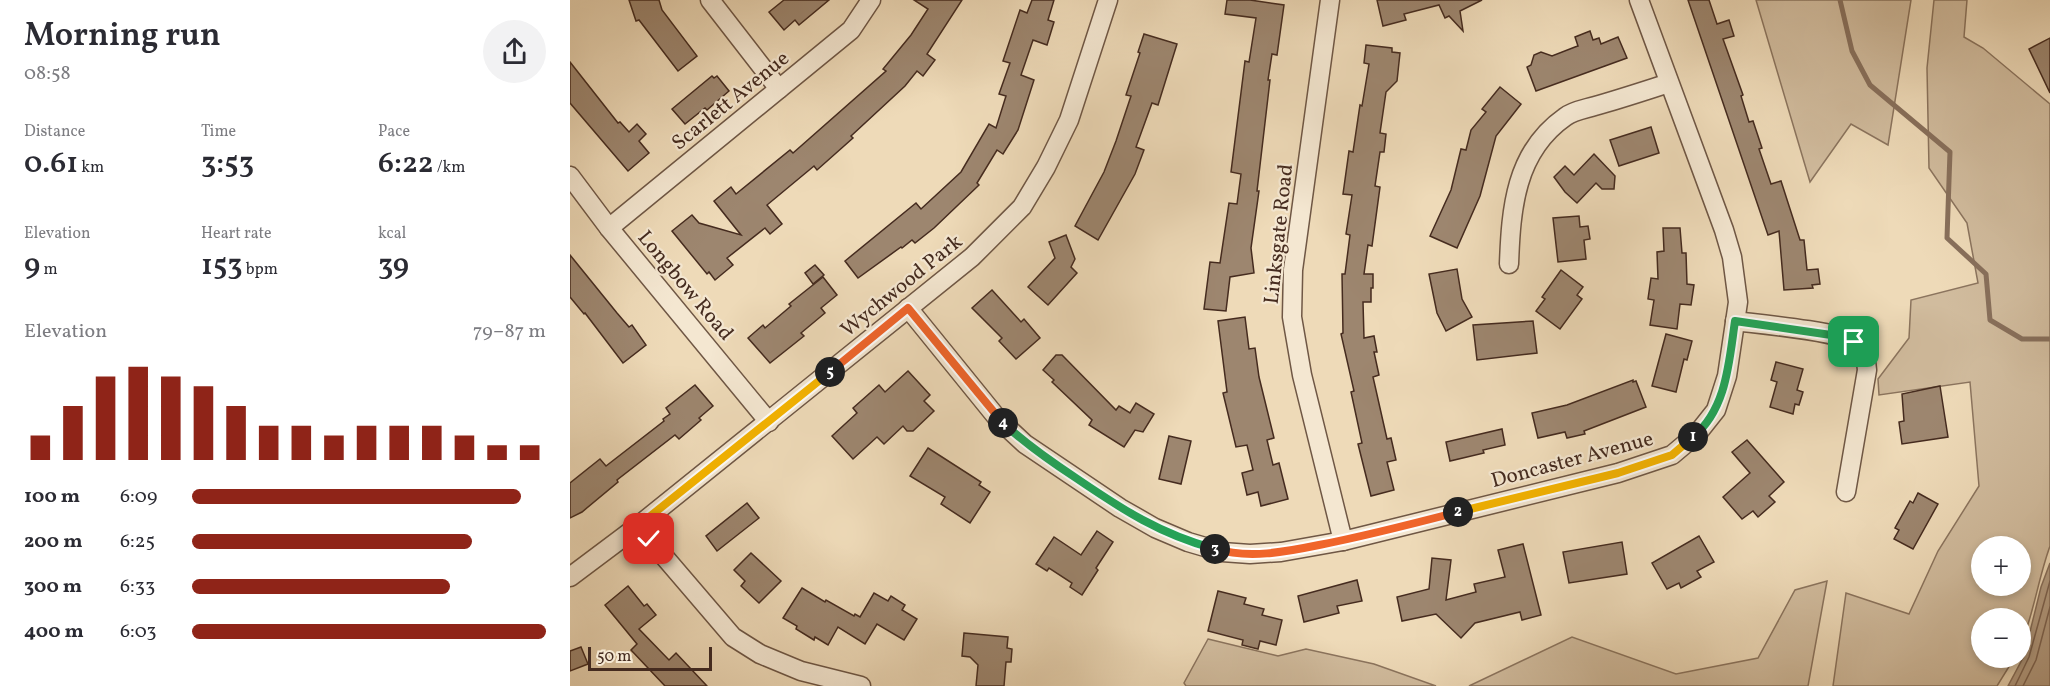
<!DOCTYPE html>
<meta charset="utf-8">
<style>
:root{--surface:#fff;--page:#f2f2f3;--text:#2b2b33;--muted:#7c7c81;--accent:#8f2418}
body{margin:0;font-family:Vollkorn,serif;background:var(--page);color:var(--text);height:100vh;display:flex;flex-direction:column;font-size:22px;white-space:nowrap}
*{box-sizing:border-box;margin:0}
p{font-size:20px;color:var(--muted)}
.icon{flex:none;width:33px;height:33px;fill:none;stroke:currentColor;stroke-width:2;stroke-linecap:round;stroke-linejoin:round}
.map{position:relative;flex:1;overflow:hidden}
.details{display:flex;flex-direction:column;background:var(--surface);width:570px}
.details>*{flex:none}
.controls{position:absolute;left:1401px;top:536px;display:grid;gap:12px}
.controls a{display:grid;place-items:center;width:60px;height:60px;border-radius:50%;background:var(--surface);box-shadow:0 3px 9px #0003;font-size:30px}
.scale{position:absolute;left:18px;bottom:15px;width:124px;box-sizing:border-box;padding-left:6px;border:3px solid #452b1f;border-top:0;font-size:16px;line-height:21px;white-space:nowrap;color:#452b1f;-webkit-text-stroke:4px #f4e7d1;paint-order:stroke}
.pin{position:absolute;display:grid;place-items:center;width:51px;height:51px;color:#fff;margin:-26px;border-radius:12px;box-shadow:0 3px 9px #0006}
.km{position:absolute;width:30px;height:30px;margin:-15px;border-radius:50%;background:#222;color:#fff;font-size:16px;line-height:30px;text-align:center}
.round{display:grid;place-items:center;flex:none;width:63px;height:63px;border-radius:32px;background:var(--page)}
.head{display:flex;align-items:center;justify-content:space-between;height:102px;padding:0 24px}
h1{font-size:33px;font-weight:600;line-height:45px}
.stats{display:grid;grid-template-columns:repeat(3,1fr);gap:9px;height:102px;padding:6px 24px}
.stats div{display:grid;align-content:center}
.stats b{font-size:30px;font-weight:600}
.stats small{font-size:16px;font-weight:400}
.stats p{font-size:16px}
.chart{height:168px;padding:12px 24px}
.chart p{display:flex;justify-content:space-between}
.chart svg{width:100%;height:108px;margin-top:6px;stroke:var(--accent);stroke-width:6}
ul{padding:0 24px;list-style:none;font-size:20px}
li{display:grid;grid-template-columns:96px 72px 1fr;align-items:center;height:45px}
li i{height:15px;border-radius:8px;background:var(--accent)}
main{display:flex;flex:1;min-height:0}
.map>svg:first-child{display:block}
.green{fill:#d1bc9e;stroke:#8b745e;stroke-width:1.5;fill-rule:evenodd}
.water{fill:#b59e84;stroke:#88705c;stroke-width:1.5}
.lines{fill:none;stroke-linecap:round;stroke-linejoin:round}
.shore{stroke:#7d6452;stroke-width:1.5}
.stream{stroke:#88705c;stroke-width:5}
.building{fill:#9d866f;stroke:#452b1f;stroke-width:1.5}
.minor-casing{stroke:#6f5745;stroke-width:21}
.minor{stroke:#f4e7d1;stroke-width:18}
.split-1-casing{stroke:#fff;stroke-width:12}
.split-2-casing{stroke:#fff;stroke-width:12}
.split-3-casing{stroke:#fff;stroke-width:12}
.split-4-casing{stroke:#fff;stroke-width:12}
.split-5-casing{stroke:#fff;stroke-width:12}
.split-6-casing{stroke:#fff;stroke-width:12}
.split-1{stroke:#22a559;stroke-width:8}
.split-2{stroke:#f5b400;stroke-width:8}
.split-3{stroke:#f0652b;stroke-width:8}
.split-4{stroke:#22a559;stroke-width:8}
.split-5{stroke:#f0652b;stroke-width:8}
.split-6{stroke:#f5b400;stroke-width:8}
.labels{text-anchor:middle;stroke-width:4.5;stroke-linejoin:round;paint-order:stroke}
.street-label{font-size:21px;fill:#452b1f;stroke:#f4e7d1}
</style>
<main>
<section class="details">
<div class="head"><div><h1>Morning run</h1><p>08:58</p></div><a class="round"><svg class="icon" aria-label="share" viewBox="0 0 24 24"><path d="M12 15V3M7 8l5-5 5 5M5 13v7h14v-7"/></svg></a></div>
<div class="stats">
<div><p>Distance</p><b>0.61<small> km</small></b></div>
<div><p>Time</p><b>3:53</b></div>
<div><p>Pace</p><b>6:22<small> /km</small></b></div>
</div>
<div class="stats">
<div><p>Elevation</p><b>9<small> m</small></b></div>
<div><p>Heart rate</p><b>153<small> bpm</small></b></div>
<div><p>kcal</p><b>39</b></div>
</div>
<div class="chart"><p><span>Elevation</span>79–87 m</p>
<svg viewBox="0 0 160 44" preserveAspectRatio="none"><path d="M5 44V34M15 44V22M25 44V10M35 44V6M45 44V10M55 44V14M65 44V22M75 44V30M85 44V30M95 44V34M105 44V30M115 44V30M125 44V30M135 44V34M145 44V38M155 44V38"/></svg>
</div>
<ul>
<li><b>100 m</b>6:09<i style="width:93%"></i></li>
<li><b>200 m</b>6:25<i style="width:79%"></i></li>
<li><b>300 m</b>6:33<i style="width:73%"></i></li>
<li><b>400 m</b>6:03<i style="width:100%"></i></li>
</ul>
</section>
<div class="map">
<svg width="1480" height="686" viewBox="0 0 1480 686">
<rect width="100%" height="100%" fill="#eedab8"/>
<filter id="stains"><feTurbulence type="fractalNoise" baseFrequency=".00333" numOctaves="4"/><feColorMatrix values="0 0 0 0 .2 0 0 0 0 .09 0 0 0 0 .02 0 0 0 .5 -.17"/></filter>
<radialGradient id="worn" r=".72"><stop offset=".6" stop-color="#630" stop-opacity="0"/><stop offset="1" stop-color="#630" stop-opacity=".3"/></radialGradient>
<g class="green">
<path d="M 1186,0 L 1341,0 L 1318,145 L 1281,124 L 1240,182 Z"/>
<path d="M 1364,0 L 1397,0 L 1394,37 L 1413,48 L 1480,104 L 1480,546 C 1468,579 1464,613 1451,644 L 1450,618 L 1412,618 L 1412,657 L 1445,657 L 1427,686 L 1263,686 L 1276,593 L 1339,614 L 1368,551 L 1409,486 L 1400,382 L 1309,395 L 1308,379 L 1339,338 L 1341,300 L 1408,283 L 1397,223 L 1359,168 L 1357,68 ZM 1412,546 L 1450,546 L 1450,585 L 1412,585 Z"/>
<path d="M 1257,581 L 1238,686 L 899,686 L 1002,637 L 1106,674 L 1188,658 L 1225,590 Z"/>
<path d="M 638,639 L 708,656 L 736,649 L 804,664 L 866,686 L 616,686 L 614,683 Z"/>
</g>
<path class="water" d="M 1480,563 L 1480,686 L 1438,686 L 1454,656 L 1471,587 Z"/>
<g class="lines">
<g class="shore">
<path d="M 1445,686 L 1459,657 L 1480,581"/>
<path d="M 1453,686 L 1466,660 L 1480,607"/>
</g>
<path class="stream" d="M 1270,0 L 1282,51 L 1300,85 L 1380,152 L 1377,238 L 1416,274 L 1420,320 L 1452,339 L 1480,339"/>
</g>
<g class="building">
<path d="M 59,0 L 89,0 L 92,10 L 127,56 L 108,71 L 69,20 L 66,21 Z"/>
<path d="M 214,0 L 259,0 L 229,25 L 225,20 L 214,30 L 199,12 Z"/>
<path d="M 344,0 L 392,0 L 357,54 L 365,60 L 353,76 L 347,71 L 335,86 L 281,136 L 283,138 L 247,170 L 244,166 L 197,205 L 212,224 L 200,234 L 195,228 L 157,258 L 163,265 L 145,280 L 139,272 L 137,274 L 102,231 L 122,215 L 129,223 L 171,235 L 144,201 L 161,187 L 166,194 L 220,150 L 223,153 L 316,71 L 313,69 L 341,35 L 358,9 Z"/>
<path d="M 462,0 L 484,0 L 478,20 L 484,22 L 477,45 L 463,40 L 451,75 L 464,80 L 448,130 L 433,154 L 427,150 L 407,183 L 409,185 L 364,228 L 345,243 L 342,240 L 332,248 L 331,247 L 288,278 L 275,261 L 346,203 L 351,209 L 391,172 L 419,124 L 426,128 L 436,96 L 429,94 L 440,63 L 433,61 L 450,10 L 457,13 Z"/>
<path d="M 657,0 L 680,0 L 714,5 L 707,55 L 702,54 L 698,80 L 700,80 L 687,191 L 689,191 L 681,248 L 684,273 L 660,277 L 656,311 L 634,309 L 640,262 L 650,263 L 659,203 L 667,204 L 671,174 L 661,172 L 675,61 L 679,62 L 686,18 L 655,14 Z"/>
<path d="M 807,0 L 912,0 L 890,11 L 893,31 L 879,16 L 875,18 L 869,5 L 834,14 L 836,20 L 813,26 Z"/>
<path d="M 1118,0 L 1139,0 L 1147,24 L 1159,20 L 1164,36 L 1153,39 L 1173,95 L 1171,96 L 1179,122 L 1183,121 L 1192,148 L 1189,149 L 1201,184 L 1211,181 L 1230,240 L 1234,240 L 1237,270 L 1248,269 L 1250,284 L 1242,285 L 1243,288 L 1214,290 L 1209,231 L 1198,235 Z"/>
<path d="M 1020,31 L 1023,40 L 1029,38 L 1031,44 L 1048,37 L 1057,58 L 966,91 L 957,67 L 961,65 L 964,55 L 971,52 L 982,56 L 1005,47 L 1008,46 L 1005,37 Z"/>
<path d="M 574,34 L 607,44 L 588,105 L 582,103 L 566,147 L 574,150 L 565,174 L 528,240 L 505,226 L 534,172 L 546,141 L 561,96 L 556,95 L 570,53 L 568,52 Z"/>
<path d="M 1480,38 L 1480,93 L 1459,49 Z"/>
<path d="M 796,45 L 822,48 L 822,52 L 830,53 L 827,81 L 816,92 L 810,133 L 816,134 L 814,152 L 810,152 L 805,186 L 810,187 L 802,246 L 798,245 L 794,274 L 803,274 L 803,288 L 801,288 L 801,302 L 793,302 L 794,338 L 804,336 L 807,352 L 804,352 L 809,375 L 803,377 L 817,439 L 821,438 L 826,460 L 817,462 L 824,490 L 801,496 L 788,444 L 792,443 L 781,392 L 784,391 L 771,334 L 773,333 L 772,274 L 775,274 L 780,235 L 776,234 L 782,195 L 773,194 L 779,151 L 783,152 L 790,105 L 792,106 L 799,64 L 794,63 Z"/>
<path d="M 0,62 L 48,123 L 50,122 L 59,132 L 67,124 L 76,134 L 69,141 L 79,153 L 58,171 L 0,103 Z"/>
<path d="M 142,76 L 144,78 L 147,76 L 159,91 L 137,110 L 135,108 L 115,124 L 102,109 Z"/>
<path d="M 930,87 L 951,104 L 926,136 L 910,196 L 887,248 L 860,236 L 881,190 L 891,149 L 896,150 L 901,130 L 916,112 L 912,109 Z"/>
<path d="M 1081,127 L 1089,153 L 1049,166 L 1040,140 Z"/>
<path d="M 1024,154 L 1045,176 L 1044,189 L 1032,189 L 1026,183 L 1007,203 L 995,192 L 984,177 L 995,166 L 1004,175 Z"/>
<path d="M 1009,216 L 1010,227 L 1018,226 L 1020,239 L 1014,240 L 1016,259 L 988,262 L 983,218 Z"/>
<path d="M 1093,228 L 1110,228 L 1112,253 L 1116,253 L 1117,284 L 1124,285 L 1121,305 L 1110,304 L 1107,329 L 1080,325 L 1084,300 L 1078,299 L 1081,278 L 1088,279 L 1087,252 L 1094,251 Z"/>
<path d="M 496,235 L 505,259 L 501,267 L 507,273 L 478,305 L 458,287 L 485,258 L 479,242 Z"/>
<path d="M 0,255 L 47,313 L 59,327 L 62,325 L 76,345 L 53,363 L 15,313 L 14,314 L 0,297 Z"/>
<path d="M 245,265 L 254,275 L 243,284 L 235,273 Z"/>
<path d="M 887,269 L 892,299 L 902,317 L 876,331 L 867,313 L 859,274 Z"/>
<path d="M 991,270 L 1013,287 L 1007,295 L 1012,299 L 990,329 L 966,311 L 975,299 L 972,297 Z"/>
<path d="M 253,277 L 267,295 L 251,308 L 255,313 L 231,333 L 234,336 L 200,363 L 178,338 L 193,325 L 195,328 L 221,306 L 219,304 Z"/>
<path d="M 422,290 L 451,322 L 454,319 L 470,338 L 446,359 L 429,341 L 432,338 L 402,308 Z"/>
<path d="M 675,317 L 679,349 L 685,348 L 689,377 L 704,438 L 697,440 L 703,465 L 709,463 L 718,499 L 691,506 L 688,492 L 677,495 L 672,473 L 683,470 L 677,445 L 666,447 L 653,393 L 657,392 L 648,321 Z"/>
<path d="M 963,321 L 967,353 L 907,360 L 903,325 Z"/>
<path d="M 1096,334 L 1122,341 L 1117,360 L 1114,359 L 1106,392 L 1082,386 Z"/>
<path d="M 486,355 L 492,355 L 546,410 L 549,406 L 560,413 L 566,403 L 584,414 L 573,432 L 565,430 L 554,447 L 519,425 L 522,420 L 482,382 L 484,380 L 473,370 Z"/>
<path d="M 1206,362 L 1233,369 L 1227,390 L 1233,392 L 1229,405 L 1225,404 L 1223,414 L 1200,407 L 1207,382 L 1201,380 Z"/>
<path d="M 338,371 L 360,395 L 354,401 L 364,411 L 343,431 L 337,431 L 333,426 L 314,444 L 307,437 L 283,459 L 262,436 L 287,413 L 283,408 L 309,385 L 315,392 Z"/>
<path d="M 1063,380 L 1063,382 L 1066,381 L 1076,407 L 1014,431 L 1015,434 L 997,438 L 995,432 L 968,438 L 962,413 L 997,405 Z"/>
<path d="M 125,385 L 143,406 L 129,418 L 131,420 L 109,439 L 105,435 L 47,480 L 48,482 L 12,512 L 0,518 L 0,483 L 30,459 L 36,466 L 94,421 L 93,419 L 100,414 L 96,408 Z"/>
<path d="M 1370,386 L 1378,437 L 1332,444 L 1329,422 L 1334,421 L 1332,394 Z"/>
<path d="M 932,429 L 935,445 L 913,450 L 914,453 L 880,461 L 876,442 Z"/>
<path d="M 599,436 L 621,441 L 611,484 L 589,479 Z"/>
<path d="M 1177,440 L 1214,482 L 1199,496 L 1205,502 L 1188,517 L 1183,511 L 1172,519 L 1153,497 L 1180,473 L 1162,452 Z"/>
<path d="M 358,448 L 411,482 L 409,485 L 420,492 L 400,523 L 371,504 L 375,497 L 340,476 Z"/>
<path d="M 1348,493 L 1368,504 L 1343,549 L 1324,539 L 1329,530 L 1325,528 L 1340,501 L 1343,503 Z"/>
<path d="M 177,503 L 189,518 L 147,551 L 136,536 Z"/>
<path d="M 527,531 L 543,542 L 526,568 L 528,570 L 512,595 L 500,587 L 502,583 L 479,568 L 477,571 L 466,564 L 484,537 L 511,555 Z"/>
<path d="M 1129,536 L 1144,562 L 1127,571 L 1131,577 L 1111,588 L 1109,583 L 1097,589 L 1082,563 Z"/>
<path d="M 1052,542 L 1057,574 L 999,583 L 993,552 Z"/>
<path d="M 953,544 L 971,615 L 952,620 L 950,612 L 905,623 L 891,638 L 866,614 L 832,621 L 827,597 L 859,589 L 862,558 L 881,560 L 876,600 L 906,592 L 904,584 L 935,577 L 928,550 Z"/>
<path d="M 181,553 L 211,581 L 189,603 L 171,586 L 175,581 L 164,570 Z"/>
<path d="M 787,580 L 792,601 L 767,606 L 769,613 L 734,622 L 728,596 Z"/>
<path d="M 58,586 L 74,606 L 77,604 L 86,615 L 69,629 L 99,660 L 106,653 L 137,686 L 95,686 L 61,650 L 67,644 L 35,605 Z"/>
<path d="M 232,588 L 255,602 L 256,600 L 284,616 L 285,614 L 290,617 L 304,593 L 318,601 L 321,596 L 335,605 L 332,610 L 347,619 L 334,640 L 307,624 L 295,644 L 268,627 L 258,645 L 245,637 L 244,640 L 226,629 L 227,626 L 213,618 Z"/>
<path d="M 648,591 L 676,598 L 674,604 L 694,609 L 692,615 L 712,620 L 706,645 L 690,641 L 688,649 L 672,645 L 673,640 L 638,631 Z"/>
<path d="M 394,633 L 438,637 L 437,648 L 442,649 L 441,662 L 436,662 L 434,686 L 406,686 L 408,665 L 400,657 L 392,656 Z"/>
<path d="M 11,647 L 18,664 L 0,671 L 0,651 Z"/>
</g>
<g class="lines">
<g class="minor-casing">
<g id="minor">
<path d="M 140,0 L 209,89"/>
<path d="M 760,0 L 723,270 L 722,317 L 732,375 L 773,541"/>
<path d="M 0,176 L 39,228 L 199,422"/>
<path d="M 39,228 L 281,30 L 301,0"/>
<path d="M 939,264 C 941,209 945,152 995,117 C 1002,111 1015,109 1025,106 C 1050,99 1074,91 1099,83"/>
<path d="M 338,308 L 428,419 L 455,444 L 550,508 L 585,528 L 618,542 L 652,552 L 680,554 L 711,552 L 773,541 L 1048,473 L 1102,455 L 1127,434 L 1146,410 L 1157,376 L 1168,302 L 1162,257 L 1154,230 L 1069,0"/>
<path d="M 1165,321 C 1189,324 1267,331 1284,342 C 1295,349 1296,359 1297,370 L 1276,492"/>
<path d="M 68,526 L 163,637 L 190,654 L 231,671 L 291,686"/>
<path d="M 0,577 L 68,526 L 402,257 L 452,207 L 476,167 L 499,120 L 538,0"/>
</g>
</g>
<use href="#minor" class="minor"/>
</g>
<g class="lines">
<g class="split-1-casing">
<path id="split-1" d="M 1123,437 C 1157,409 1159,361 1165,321 L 1268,336 L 1284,342"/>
</g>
<g class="split-2-casing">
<path id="split-2" d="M 888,512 L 1048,473 L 1102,455 L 1123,437"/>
</g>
<g class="split-3-casing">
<path id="split-3" d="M 645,549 C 679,559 715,552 749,545 C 796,536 842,524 888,512"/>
</g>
<g class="split-4-casing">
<path id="split-4" d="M 433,423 C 456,444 480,461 506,478 C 553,510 590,534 645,549"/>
</g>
<g class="split-5-casing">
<path id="split-5" d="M 260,372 L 338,308 L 433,423"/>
</g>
<g class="split-6-casing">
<path id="split-6" d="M 79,539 L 68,526 L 260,372"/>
</g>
<use href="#split-1" class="split-1"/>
<use href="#split-2" class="split-2"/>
<use href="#split-3" class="split-3"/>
<use href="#split-4" class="split-4"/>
<use href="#split-5" class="split-5"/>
<use href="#split-6" class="split-6"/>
</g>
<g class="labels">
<g class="street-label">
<text transform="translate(160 100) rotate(-39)" y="7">Scarlett Avenue</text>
<text transform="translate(708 234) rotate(-84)" y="7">Linksgate Road</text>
<text transform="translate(116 285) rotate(50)" y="7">Longbow Road</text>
<text transform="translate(331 285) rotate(-39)" y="7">Wychwood Park</text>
<text transform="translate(1002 459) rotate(-15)" y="7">Doncaster Avenue</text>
</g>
</g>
<rect width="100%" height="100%" filter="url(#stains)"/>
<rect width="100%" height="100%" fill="url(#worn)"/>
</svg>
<div class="controls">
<a>+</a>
<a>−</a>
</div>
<div class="scale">50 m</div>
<div class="pin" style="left:1284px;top:342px;background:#1e9e55"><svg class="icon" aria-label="arrive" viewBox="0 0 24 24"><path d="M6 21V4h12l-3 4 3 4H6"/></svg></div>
<div class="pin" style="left:79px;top:539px;background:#d93025"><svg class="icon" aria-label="check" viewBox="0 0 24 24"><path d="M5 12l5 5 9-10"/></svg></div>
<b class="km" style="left:1123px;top:437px">1</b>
<b class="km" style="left:888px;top:512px">2</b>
<b class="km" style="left:645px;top:549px">3</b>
<b class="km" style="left:433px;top:423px">4</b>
<b class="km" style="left:260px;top:372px">5</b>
</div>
</main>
